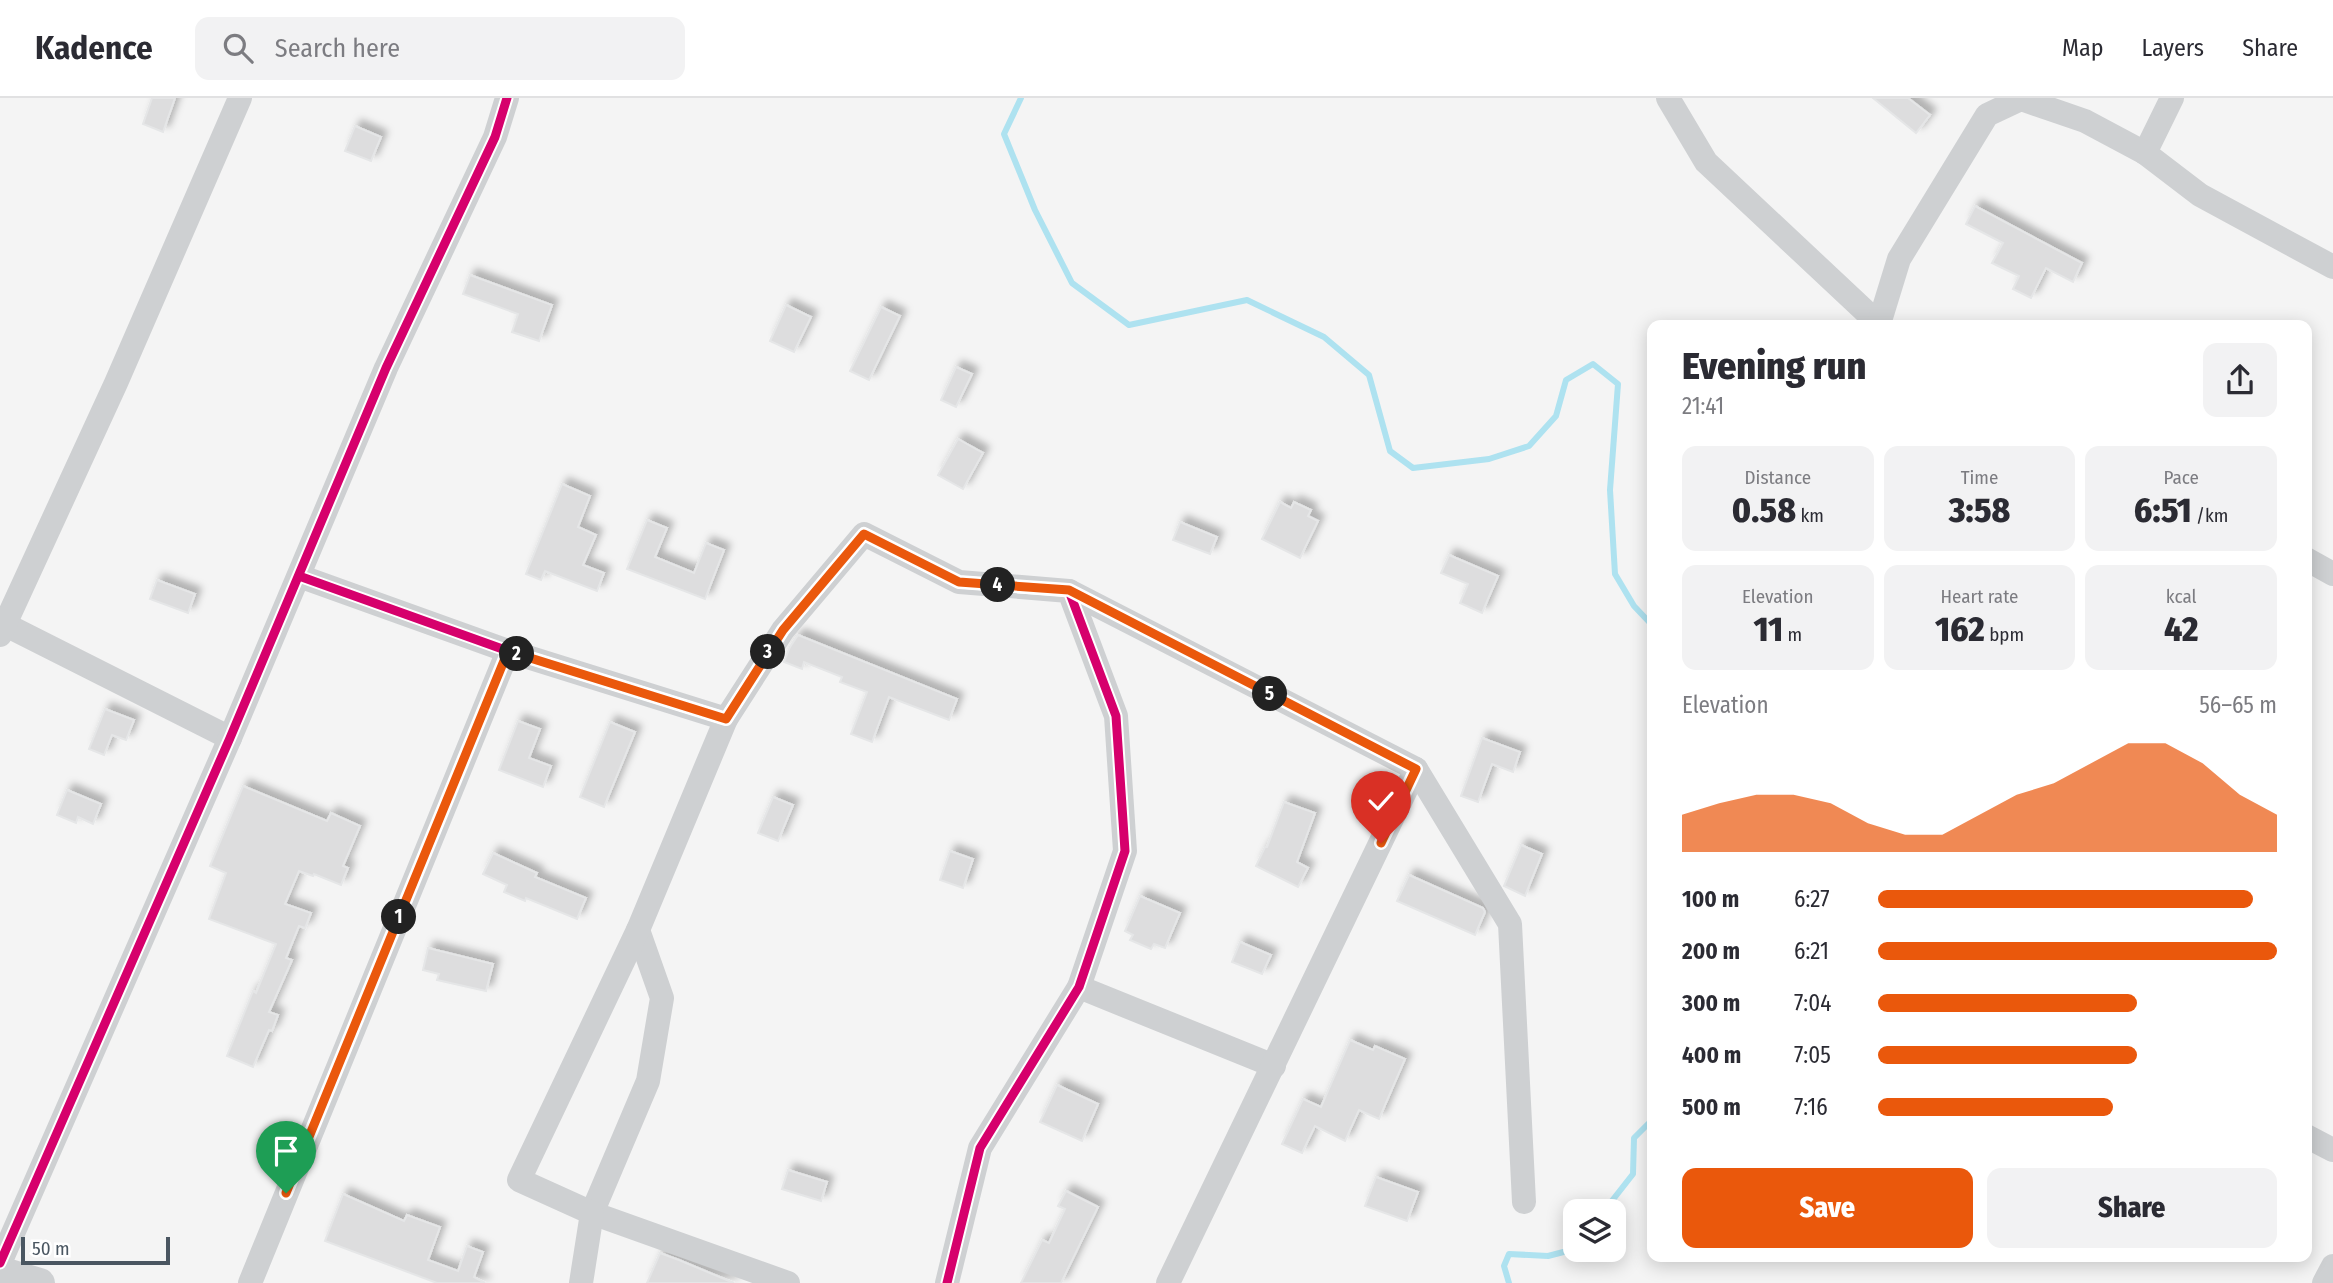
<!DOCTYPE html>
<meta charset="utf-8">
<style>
:root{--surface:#fff;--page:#f2f2f3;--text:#2b2b33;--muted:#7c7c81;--line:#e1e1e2;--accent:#ea580c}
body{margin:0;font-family:"Fira Sans Condensed",sans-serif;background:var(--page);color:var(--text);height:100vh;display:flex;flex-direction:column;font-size:26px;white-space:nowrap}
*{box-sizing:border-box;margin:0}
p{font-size:23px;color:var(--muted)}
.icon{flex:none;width:38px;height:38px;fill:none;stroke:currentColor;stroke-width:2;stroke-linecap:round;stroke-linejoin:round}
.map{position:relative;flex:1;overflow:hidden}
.sheet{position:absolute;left:1647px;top:222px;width:665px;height:942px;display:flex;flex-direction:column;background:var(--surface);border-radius:14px;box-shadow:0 4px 18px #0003}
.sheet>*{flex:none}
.fabs{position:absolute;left:1563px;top:1101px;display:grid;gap:14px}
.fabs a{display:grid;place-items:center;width:63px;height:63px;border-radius:14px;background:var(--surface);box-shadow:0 4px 18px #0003;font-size:35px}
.scale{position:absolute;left:21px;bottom:18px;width:149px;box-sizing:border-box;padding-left:7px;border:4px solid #4a5661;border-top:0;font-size:19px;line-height:24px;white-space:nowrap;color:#4a5661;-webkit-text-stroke:5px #fff;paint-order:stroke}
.pin{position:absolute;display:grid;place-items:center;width:60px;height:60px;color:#fff;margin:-72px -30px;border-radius:50% 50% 50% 0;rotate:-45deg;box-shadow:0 0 7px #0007}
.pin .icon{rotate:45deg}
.km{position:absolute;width:35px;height:35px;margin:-18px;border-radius:50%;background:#222;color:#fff;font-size:19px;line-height:35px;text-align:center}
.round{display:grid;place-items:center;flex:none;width:74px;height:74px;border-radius:14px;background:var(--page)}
.summary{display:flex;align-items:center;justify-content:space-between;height:119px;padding:0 35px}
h1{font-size:38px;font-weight:800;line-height:52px}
.metrics{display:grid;grid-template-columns:repeat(3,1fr);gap:10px;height:119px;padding:7px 35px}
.metrics div{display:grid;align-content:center;border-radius:14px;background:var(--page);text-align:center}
.metrics b{font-size:35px;font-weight:800}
.metrics small{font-size:19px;font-weight:400}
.metrics p{font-size:19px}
.chart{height:196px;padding:14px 35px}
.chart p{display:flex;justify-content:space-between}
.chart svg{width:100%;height:126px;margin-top:7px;fill:var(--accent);opacity:.7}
.action{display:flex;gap:14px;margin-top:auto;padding:14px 35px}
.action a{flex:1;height:80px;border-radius:14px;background:var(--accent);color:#fff;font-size:28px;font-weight:800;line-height:80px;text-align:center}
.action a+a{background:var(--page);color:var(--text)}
ul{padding:0 35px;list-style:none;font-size:23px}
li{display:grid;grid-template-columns:112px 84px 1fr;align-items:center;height:52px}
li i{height:18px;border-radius:9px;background:var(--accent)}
header{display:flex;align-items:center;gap:42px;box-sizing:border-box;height:98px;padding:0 35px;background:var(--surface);border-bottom:2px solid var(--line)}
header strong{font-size:33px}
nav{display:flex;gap:38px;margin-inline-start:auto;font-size:24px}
.search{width:490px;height:63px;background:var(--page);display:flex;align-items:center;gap:18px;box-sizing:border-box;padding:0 24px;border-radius:14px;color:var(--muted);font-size:26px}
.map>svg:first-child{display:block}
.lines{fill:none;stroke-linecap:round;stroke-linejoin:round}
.stream{stroke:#aee2f0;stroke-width:6}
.building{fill:#ddddde;stroke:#e5e6e7;stroke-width:2;filter:url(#shadow)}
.minor{stroke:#ced0d2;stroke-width:24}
.tertiary{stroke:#ced0d2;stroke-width:30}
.cycleway-casing{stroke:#fff;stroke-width:13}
.cycleway{stroke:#d6006c;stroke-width:9}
.route-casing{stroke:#fff;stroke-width:14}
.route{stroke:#ea580c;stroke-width:9}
</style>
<header>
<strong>Kadence</strong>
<div class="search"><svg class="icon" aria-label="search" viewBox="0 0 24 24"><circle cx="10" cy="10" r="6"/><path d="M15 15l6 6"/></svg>Search here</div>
<nav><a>Map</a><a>Layers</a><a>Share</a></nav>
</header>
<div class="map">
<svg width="2333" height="1185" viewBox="0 0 2333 1185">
<defs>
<filter id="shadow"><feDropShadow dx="6" dy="-6" stdDeviation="3.5" flood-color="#0004"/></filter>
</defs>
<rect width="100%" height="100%" fill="#f4f4f4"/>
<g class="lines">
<g class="stream">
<path d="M 1021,0 L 1004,36 L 1035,112 L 1072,185 L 1129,227 L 1247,202 L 1324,239 L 1369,277 L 1390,353 L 1413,370 L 1489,361 L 1529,348 L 1556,318 L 1566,282 L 1593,266 L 1618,286 L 1610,392 L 1615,476 L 1634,508 L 1652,527"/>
<path d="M 1604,1113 L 1633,1076 L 1634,1040 L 1652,1022"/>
<path d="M 1509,1185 L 1504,1168 L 1509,1156 L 1548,1158 L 1575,1151"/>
</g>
</g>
<g class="building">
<path d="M 152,0 L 175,0 L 163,34 L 143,26 Z"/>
<path d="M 1873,0 L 1908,0 L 1930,17 L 1916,35 Z"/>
<path d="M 355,28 L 381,39 L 371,63 L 345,53 Z"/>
<path d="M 1975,108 L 2082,165 L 2073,184 L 2046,170 L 2031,200 L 2013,191 L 2019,178 L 1992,165 L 2003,145 L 1966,126 Z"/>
<path d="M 470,177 L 552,207 L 539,243 L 512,234 L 518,216 L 463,196 Z"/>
<path d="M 786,207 L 811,219 L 794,254 L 770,243 Z"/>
<path d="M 881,209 L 900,218 L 869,282 L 850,273 Z"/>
<path d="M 956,269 L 972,276 L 956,309 L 941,302 Z"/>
<path d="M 958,341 L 983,355 L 963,391 L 938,377 Z"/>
<path d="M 562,386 L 590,398 L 578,429 L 596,437 L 583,467 L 604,475 L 597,493 L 545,473 L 541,482 L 526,476 Z"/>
<path d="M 1280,404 L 1291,410 L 1294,404 L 1311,412 L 1308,418 L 1318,423 L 1300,460 L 1262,441 Z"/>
<path d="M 647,422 L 667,430 L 655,459 L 694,475 L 706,445 L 724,452 L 705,501 L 627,471 Z"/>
<path d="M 1180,424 L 1217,439 L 1210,456 L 1173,442 Z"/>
<path d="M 1449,457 L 1498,478 L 1482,515 L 1460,505 L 1468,486 L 1441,475 Z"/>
<path d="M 157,482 L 195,496 L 188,515 L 150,501 Z"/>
<path d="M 798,537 L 957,601 L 949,622 L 889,599 L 872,644 L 851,636 L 867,594 L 840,584 L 842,579 L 804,564 L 802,571 L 784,564 L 790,549 Z"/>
<path d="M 105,611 L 134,622 L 126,642 L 112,637 L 104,657 L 89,651 Z"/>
<path d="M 518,623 L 540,631 L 529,660 L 551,668 L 543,689 L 499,672 Z"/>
<path d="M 610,624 L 635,634 L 604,709 L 580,699 Z"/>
<path d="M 1482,640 L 1520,654 L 1513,674 L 1492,666 L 1478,704 L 1461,698 Z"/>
<path d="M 243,688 L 327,723 L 331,715 L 360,728 L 343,768 L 348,770 L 341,787 L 314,776 L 313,778 L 299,773 L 285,806 L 311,815 L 305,830 L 299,828 L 286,860 L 292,862 L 269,914 L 278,917 L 272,933 L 269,932 L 253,969 L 227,958 L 253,893 L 256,895 L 276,846 L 209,821 L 226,775 L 210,768 Z"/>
<path d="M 67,692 L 101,706 L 93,726 L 78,719 L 76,725 L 57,717 Z"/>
<path d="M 773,699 L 793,707 L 778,743 L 758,735 Z"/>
<path d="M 1284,704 L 1315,715 L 1297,764 L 1308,770 L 1298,789 L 1256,768 L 1265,749 L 1267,749 Z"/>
<path d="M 1521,747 L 1542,756 L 1525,798 L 1504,788 Z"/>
<path d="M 950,753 L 973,761 L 963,790 L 940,782 Z"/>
<path d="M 493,755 L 537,775 L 535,779 L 586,800 L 577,821 L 526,800 L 525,803 L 504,794 L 507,787 L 483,776 Z"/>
<path d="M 1409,777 L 1483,810 L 1485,814 L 1475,837 L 1397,803 Z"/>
<path d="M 1140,798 L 1180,815 L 1165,850 L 1154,846 L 1151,851 L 1130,842 L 1133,837 L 1125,833 Z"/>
<path d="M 1240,844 L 1271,857 L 1262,876 L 1232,864 Z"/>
<path d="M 428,850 L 493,866 L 486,893 L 437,882 L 439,876 L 423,872 Z"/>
<path d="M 1350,942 L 1373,952 L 1375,948 L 1405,961 L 1379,1021 L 1359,1012 L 1345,1043 L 1315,1028 L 1302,1055 L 1282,1046 L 1303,1001 L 1321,1009 Z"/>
<path d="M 1057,987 L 1098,1006 L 1082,1043 L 1040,1024 Z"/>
<path d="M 788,1072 L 827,1084 L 821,1103 L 782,1091 Z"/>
<path d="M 1376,1079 L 1418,1094 L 1407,1123 L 1365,1108 Z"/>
<path d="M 1066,1093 L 1098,1109 L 1061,1185 L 1021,1185 L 1042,1142 L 1049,1145 L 1065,1111 L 1058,1108 Z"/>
<path d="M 343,1096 L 404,1123 L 407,1117 L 440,1129 L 428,1162 L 458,1173 L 467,1148 L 483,1154 L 474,1179 L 485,1185 L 437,1185 L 325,1143 Z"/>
<path d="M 660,1155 L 679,1162 L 734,1185 L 647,1185 Z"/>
</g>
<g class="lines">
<g class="minor">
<path d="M 1668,0 L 1706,64 L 1881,228"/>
<path d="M 2145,55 L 2172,0"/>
<path d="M 1879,226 L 1899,161 L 1987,17 L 2021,1 L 2085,23 L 2145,55 L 2200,97 L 2333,169"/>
<path d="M 2306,461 L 2333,476"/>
<path d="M 299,478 L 508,553 L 726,621 L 783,532 L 864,436 L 959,484 L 1069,493 L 1116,618 L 1125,753 L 1079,889 L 980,1050 L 947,1185"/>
<path d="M 1069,493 L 1416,671 L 1510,826 L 1524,1104"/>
<path d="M 4,526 L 230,640"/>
<path d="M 0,537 L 116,285 L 240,0"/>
<path d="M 638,832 L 662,900 L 648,983 L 592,1115 L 788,1185"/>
<path d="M 1079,889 L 1274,968"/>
<path d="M 2306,1038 L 2333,1052"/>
<path d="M 0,1165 L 230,640 L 386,270 L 495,39 L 507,0"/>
<path d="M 250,1185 L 508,553"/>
<path d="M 581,1185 L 592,1115 L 519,1082 L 638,832 L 726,621"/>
<path d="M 1168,1185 L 1416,671"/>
<path d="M 2324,1185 L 2333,1168"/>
</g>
<path class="tertiary" d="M 0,1173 L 40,1185"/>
<g class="cycleway-casing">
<g id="cycleway">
<path d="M 299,478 L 508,553 L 726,621 L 783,532 L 864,436 L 959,484 L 1069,493 L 1116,618 L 1125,753 L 1079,889 L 980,1050 L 947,1185"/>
<path d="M 0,1165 L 230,640 L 386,270 L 495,39 L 507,0"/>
</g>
</g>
<use href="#cycleway" class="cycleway"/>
</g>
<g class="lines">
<g class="route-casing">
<path id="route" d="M 286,1095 L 508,553 L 726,621 L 783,532 L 864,436 L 959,484 L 1069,492 L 1416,671 L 1381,745"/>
</g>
<use href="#route" class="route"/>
</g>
</svg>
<div class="fabs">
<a><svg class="icon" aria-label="layers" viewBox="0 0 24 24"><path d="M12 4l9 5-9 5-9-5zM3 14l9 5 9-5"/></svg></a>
</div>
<div class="scale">50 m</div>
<div class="pin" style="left:286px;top:1095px;background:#1e9e55"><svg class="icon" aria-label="arrive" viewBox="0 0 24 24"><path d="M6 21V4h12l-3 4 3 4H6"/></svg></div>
<div class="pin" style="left:1381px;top:745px;background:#d93025"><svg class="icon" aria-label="check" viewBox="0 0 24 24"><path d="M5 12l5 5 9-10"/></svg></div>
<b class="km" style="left:399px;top:819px">1</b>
<b class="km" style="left:517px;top:556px">2</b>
<b class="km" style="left:768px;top:554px">3</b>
<b class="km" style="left:998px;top:487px">4</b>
<b class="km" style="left:1270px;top:596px">5</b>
<section class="sheet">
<div class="summary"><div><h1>Evening run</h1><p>21:41</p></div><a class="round"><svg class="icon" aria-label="share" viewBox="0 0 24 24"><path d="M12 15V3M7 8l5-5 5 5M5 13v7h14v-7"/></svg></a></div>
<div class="metrics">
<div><p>Distance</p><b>0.58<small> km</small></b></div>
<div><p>Time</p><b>3:58</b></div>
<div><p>Pace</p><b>6:51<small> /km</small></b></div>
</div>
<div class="metrics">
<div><p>Elevation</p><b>11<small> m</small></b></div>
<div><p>Heart rate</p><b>162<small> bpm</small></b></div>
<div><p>kcal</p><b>42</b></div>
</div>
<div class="chart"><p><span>Elevation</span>56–65 m</p>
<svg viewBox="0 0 160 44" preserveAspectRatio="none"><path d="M0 44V31L10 27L20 24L30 24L40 27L50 34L60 38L70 38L80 31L90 24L100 20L110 13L120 6L130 6L140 13L150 24L160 31V44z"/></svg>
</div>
<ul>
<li><b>100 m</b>6:27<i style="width:94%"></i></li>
<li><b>200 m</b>6:21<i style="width:100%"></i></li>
<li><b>300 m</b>7:04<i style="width:65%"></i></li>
<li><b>400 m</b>7:05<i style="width:65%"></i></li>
<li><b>500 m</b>7:16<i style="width:59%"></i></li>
</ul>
<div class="action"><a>Save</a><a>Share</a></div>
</section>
</div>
